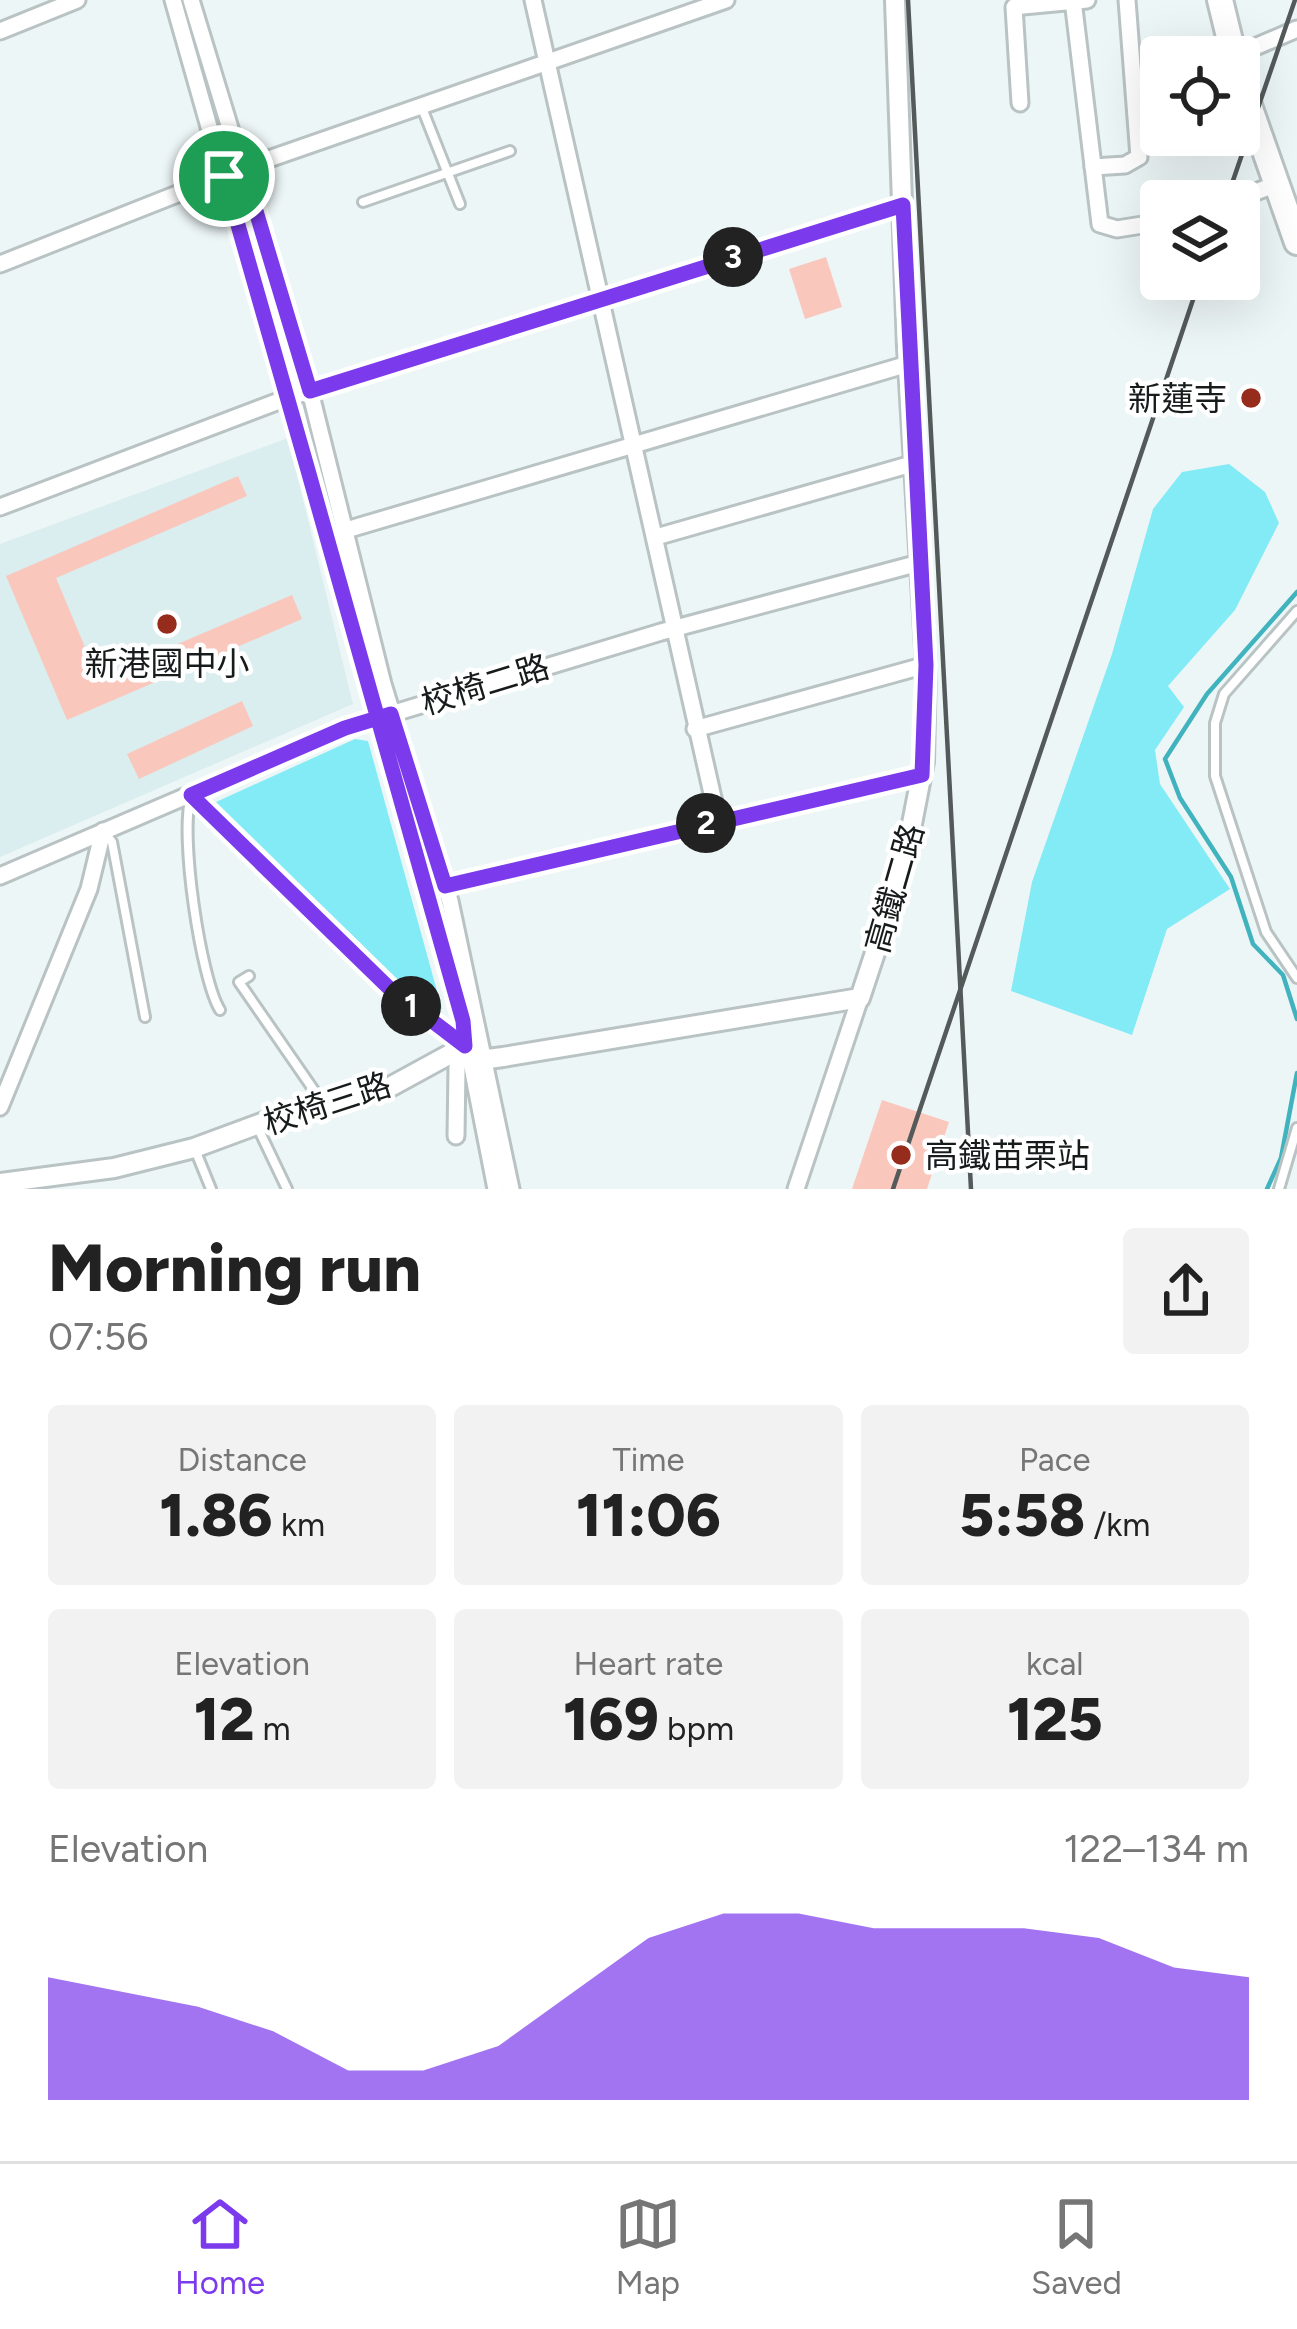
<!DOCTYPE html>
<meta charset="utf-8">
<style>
:root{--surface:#fff;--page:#f2f2f2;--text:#222;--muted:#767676;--line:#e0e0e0;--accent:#7c3aed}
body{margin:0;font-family:Figtree,"Noto Sans TC",sans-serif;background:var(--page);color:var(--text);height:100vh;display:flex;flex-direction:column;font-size:45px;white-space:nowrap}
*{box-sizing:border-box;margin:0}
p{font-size:39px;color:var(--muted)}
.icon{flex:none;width:66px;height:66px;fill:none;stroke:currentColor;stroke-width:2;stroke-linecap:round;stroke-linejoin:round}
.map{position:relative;height:1189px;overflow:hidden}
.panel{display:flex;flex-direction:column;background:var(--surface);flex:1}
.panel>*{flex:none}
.tools{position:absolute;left:1140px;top:36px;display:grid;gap:24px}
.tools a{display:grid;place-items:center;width:120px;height:120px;border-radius:12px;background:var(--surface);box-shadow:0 12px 48px #0002;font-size:60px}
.pin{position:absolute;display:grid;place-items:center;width:102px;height:102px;color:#fff;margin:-51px;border:6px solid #fff;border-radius:50%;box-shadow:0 3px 12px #0007}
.km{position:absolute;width:60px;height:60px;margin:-30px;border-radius:50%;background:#222;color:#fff;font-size:33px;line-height:60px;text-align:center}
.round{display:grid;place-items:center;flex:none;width:126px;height:126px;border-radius:12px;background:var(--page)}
.summary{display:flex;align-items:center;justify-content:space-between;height:204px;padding:0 48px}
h1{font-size:66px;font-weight:800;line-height:90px}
.metrics{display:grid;grid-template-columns:repeat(3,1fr);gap:18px;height:204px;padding:12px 48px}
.metrics div{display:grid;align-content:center;border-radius:12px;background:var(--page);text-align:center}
.metrics b{font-size:60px;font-weight:800}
.metrics small{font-size:33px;font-weight:400}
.metrics p{font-size:33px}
.chart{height:336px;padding:24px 48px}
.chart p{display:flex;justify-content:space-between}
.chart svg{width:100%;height:216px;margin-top:12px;fill:var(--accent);opacity:.7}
.dock{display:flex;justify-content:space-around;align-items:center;height:168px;border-top:3px solid var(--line);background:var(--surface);font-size:33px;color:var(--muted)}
.dock a{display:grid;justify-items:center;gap:6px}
.dock .on{color:var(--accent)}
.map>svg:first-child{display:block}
.built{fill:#daedef}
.green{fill:#83ebf6}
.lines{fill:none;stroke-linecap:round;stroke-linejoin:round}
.stream{stroke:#41b3be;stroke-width:4.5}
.building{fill:#fac7bd}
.service-casing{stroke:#b9c3c3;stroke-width:14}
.minor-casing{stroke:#b9c3c3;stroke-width:21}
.tertiary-casing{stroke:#b9c3c3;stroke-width:24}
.primary-casing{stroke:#b9c3c3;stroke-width:30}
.service{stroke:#fff;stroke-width:8}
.minor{stroke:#fff;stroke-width:15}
.tertiary{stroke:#fff;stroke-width:18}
.primary{stroke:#fff;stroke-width:24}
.rail{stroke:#545959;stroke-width:4.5}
.route-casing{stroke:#fff;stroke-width:24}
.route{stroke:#7c3aed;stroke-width:15}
.poi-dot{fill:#962c1c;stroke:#fff;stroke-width:4.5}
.labels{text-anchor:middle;stroke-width:9;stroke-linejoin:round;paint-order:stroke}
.poi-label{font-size:33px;fill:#171b1b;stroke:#fff;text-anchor:end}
.street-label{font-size:33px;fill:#171b1b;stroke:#fff}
</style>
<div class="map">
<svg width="1297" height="1189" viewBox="0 0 1297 1189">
<rect width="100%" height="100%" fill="#edf6f7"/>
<path class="built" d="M 288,438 L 353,704 L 0,857 L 0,544 Z"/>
<g class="green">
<path d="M 1229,464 L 1265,492 L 1279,523 L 1235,610 L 1168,686 L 1184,707 L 1155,750 L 1160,784 L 1230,889 L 1167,929 L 1132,1035 L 1011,991 L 1032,882 L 1112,654 L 1153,509 L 1182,472 Z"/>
<path d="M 355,739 L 368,741 L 442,1009 L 430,1011 L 216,802 Z"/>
</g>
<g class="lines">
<g class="stream">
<path d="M 1297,592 L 1207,694 L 1165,759 L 1180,798 L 1231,877 L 1253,944 L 1283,975 L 1297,1019"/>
<path d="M 1267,1189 L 1281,1158 L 1297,1073"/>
</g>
</g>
<g class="building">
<path d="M 826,257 L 842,307 L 805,319 L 789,269 Z"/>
<path d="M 238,476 L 247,496 L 56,578 L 98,678 L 292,595 L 302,619 L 67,720 L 6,576 Z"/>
<path d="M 242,701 L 253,726 L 139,779 L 127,754 Z"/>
<path d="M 882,1100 L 949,1122 L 927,1189 L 852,1189 Z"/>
</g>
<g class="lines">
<g class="service-casing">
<g id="service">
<path d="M 422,108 L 460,204"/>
<path d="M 363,202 L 510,151"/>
<path d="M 1151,272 L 1161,269"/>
<path d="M 1297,611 L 1224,694 L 1215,723 L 1215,776 L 1266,932 L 1297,978"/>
<path d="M 191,797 C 179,834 201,980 220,1010"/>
<path d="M 104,832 L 112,842 L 145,1017"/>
<path d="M 249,976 L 239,982 L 322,1102"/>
<path d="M 257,1126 L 287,1189"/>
<path d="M 196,1152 L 211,1189"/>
<path d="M 1279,1189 L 1297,1128"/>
</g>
</g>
<g class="minor-casing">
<g id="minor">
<path d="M 173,0 L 463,1021 L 496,1189"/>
<path d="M 191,0 L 310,391 L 383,684 L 450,901 L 511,1189"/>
<path d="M 533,0 L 718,820"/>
<path d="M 1073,0 L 1100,224 L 1117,229 L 1161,222"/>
<path d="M 0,31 L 77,0"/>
<path d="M 1234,56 L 1297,29"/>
<path d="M 1020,103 L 1014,7 L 1087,0"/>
<path d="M 1093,167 L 1125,165 L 1139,157 L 1127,0"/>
<path d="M 1233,201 L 1276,184"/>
<path d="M 0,264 L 243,168 L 726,0"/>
<path d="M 0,507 L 287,398 L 903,205"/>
<path d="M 336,533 L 908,364"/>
<path d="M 656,537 L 915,463"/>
<path d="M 695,729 L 926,665"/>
<path d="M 191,795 L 389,988 L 465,1046 L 457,1067 L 456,1136"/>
<path d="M 0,876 L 345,728 L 661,632 L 919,563"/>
<path d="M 435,888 L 923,775"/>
<path d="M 0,1107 L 89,889 L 103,831"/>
<path d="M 796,1189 L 860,998"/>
</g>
</g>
<g class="tertiary-casing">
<path id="tertiary" d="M 0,1183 L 114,1168 L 194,1148 L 302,1108 L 388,1088 L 465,1046 L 488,1059 L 503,1057 L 860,998 L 904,865 L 924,762 L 926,665 L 907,347 L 895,0"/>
</g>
<g class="primary-casing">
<g id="primary">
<path d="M 1220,0 L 1234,57"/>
<path d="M 1239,77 L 1297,242"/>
</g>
</g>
<use href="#service" class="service"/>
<use href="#minor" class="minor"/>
<use href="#tertiary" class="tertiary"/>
<use href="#primary" class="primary"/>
<g class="rail">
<path d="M 908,0 L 971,1189"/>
<path d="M 1226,201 L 1295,0"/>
<path d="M 893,1189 L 1200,279"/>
</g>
</g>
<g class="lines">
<g class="route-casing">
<path id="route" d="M 224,176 C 306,457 382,740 463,1021 L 465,1046 L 389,988 L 191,795 L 345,728 L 391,714 L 445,886 L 922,775 L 926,665 L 903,205 L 310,391 L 243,168 L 224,176"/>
</g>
<use href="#route" class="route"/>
</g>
<g class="poi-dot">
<circle cx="1251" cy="398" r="12"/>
<circle cx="167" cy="624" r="12"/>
<circle cx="901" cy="1155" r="12"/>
</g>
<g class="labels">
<g class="poi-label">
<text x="1227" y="410">新蓮寺</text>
<text x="167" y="675" text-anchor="middle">新港國中小</text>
<text x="925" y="1167" text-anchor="start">高鐵苗栗站</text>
</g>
<g class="street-label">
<text transform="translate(485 684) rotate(-17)" y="12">校椅二路</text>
<text transform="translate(894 888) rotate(-74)" y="12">高鐵二路</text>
<text transform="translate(327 1103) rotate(-18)" y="12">校椅三路</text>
</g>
</g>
</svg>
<div class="tools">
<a><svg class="icon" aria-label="locate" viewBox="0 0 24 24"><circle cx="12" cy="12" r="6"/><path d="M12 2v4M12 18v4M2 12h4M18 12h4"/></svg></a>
<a><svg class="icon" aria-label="layers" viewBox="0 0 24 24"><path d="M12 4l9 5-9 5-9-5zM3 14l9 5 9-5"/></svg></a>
</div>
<div class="pin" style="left:224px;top:176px;background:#1e9e55"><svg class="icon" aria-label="arrive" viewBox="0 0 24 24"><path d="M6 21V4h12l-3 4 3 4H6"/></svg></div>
<b class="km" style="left:411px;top:1006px">1</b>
<b class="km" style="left:706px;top:823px">2</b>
<b class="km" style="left:733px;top:257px">3</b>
</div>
<section class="panel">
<div class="summary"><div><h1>Morning run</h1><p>07:56</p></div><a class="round"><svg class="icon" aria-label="share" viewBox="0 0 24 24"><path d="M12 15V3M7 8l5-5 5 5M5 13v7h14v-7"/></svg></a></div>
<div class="metrics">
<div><p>Distance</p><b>1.86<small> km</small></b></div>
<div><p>Time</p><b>11:06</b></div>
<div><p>Pace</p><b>5:58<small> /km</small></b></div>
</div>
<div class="metrics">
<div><p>Elevation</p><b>12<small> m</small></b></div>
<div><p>Heart rate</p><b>169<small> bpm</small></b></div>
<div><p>kcal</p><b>125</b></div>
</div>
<div class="chart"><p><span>Elevation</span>122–134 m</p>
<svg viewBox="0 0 160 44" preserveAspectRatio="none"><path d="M0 44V19L10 22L20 25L30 30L40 38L50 38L60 33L70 22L80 11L90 6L100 6L110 9L120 9L130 9L140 11L150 17L160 19V44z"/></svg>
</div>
</section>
<nav class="dock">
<a class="on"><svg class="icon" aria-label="home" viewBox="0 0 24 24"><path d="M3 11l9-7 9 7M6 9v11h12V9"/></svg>Home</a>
<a><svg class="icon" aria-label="map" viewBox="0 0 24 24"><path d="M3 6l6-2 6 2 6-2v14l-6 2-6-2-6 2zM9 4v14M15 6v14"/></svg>Map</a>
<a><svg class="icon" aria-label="saved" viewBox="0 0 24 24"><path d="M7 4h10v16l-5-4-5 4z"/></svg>Saved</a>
</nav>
